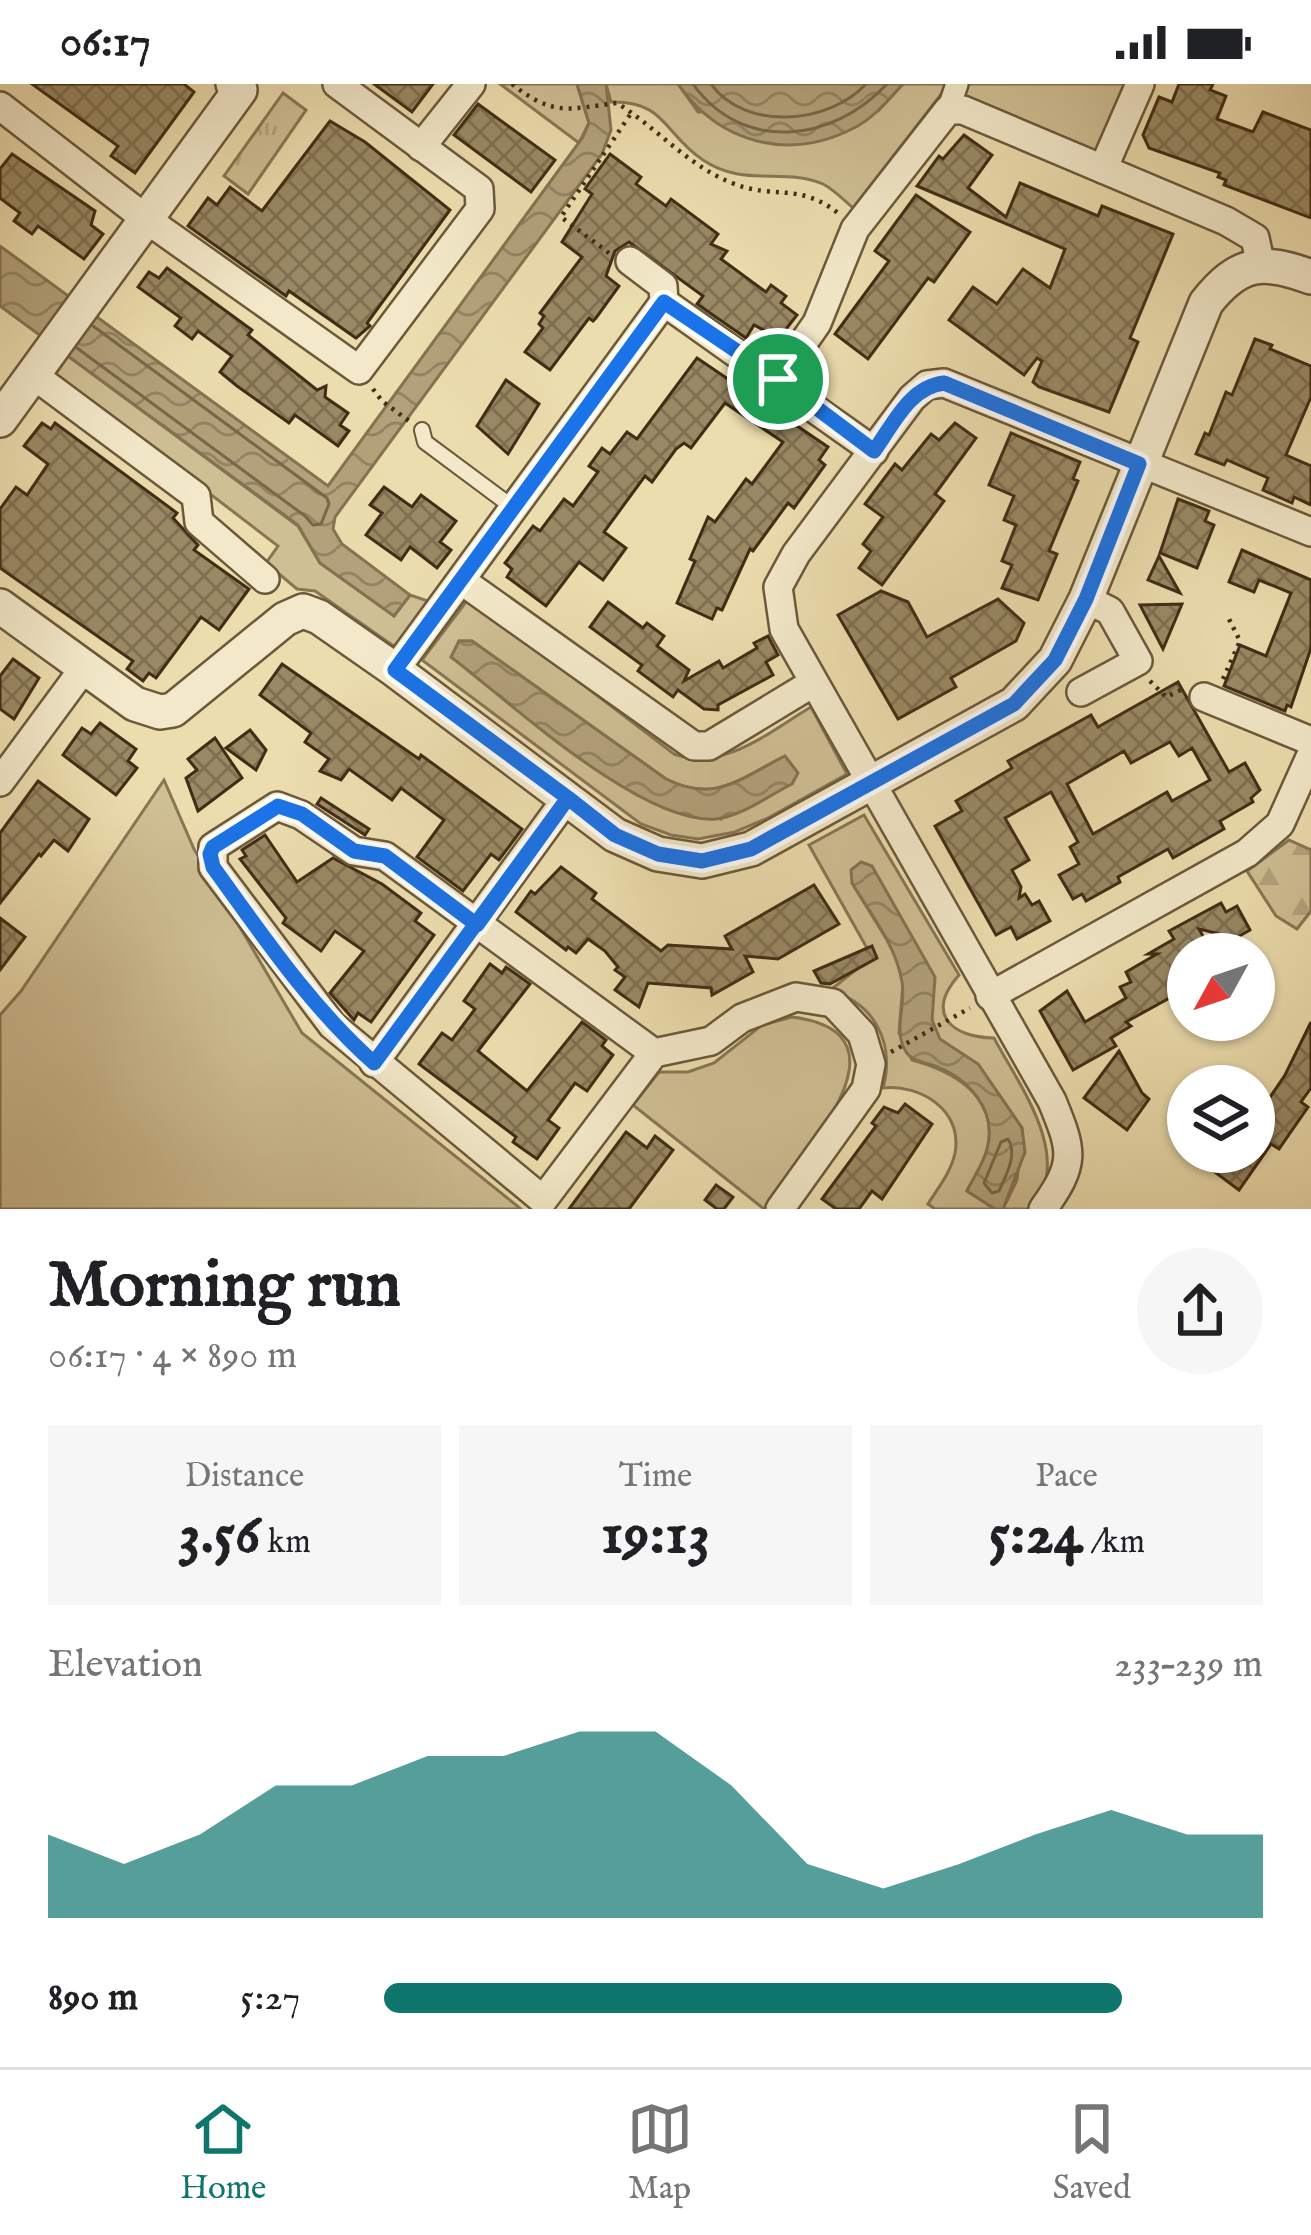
<!DOCTYPE html>
<meta charset="utf-8">
<style>
:root{--surface:#fff;--page:#f6f6f6;--text:#202124;--muted:#757577;--line:#e0e0e0;--accent:#0f766e}
body{margin:0;font-family:"IM FELL English",serif;background:var(--page);color:var(--text);height:100vh;display:flex;flex-direction:column;font-size:45px;white-space:nowrap}
*{box-sizing:border-box;margin:0}
p{font-size:39px;color:var(--muted)}
.icon{flex:none;width:66px;height:66px;fill:none;stroke:currentColor;stroke-width:2;stroke-linecap:round;stroke-linejoin:round}
.map{position:relative;height:1125px;overflow:hidden}
.sheet{display:flex;flex-direction:column;background:var(--surface);flex:1}
.sheet>*{flex:none}
.needle{width:78px;rotate:230deg}
.buttons{position:absolute;left:1167px;top:849px;display:grid;gap:24px}
.buttons a{display:grid;place-items:center;width:108px;height:108px;border-radius:50%;background:var(--surface);box-shadow:0 3px 9px #0004;font-size:60px}
.pin{position:absolute;display:grid;place-items:center;width:102px;height:102px;color:#fff;margin:-51px;border:6px solid #fff;border-radius:50%;box-shadow:0 3px 12px #0007}
.round{display:grid;place-items:center;flex:none;width:126px;height:126px;border-radius:63px;background:var(--page)}
.overview{display:flex;align-items:center;justify-content:space-between;height:204px;padding:0 48px}
h1{font-size:66px;font-weight:700;line-height:90px}
.metrics{display:grid;grid-template-columns:repeat(3,1fr);gap:18px;height:204px;padding:12px 48px}
.metrics div{display:grid;align-content:center;border-radius:0px;background:var(--page);text-align:center}
.metrics b{font-size:60px;font-weight:700}
.metrics small{font-size:33px;font-weight:400}
.metrics p{font-size:33px}
.chart{height:336px;padding:24px 48px}
.chart p{display:flex;justify-content:space-between}
.chart svg{width:100%;height:216px;margin-top:12px;fill:var(--accent);opacity:.7}
ul{padding:0 48px;list-style:none;font-size:39px}
li{display:grid;grid-template-columns:192px 144px 1fr;align-items:center;height:90px}
li i{height:30px;border-radius:15px;background:var(--accent)}
.status{display:flex;justify-content:space-between;align-items:center;height:84px;padding:0 60px;background:var(--surface);direction:ltr}
.status svg{height:33px;fill:currentColor}
.tab-bar{display:flex;justify-content:space-around;align-items:center;height:168px;border-top:3px solid var(--line);background:var(--surface);font-size:33px;color:var(--muted)}
.tab-bar a{display:grid;justify-items:center;gap:6px}
.tab-bar .current{color:var(--accent)}
.map>svg:first-child{display:block}
.grass{fill:#cfbf94;stroke:#887654;stroke-width:3;fill-rule:evenodd}
.forest{fill:url(#forest-firs);stroke:#887654;stroke-width:3}
.park{fill:url(#park-tufts);stroke:#887654;stroke-width:3}
.water{fill:url(#water-waves);stroke:#847351;stroke-width:3}
.lines{fill:none;stroke-linecap:round;stroke-linejoin:round}
.shore{stroke:#796747;stroke-width:3}
.building{fill:url(#building-cross-hatch);stroke:#402d14;stroke-width:3;fill-rule:evenodd}
.service-casing{stroke:#6b593a;stroke-width:18}
.pedestrian-casing{stroke:#6b593a;stroke-width:26}
.minor-casing{stroke:#6b593a;stroke-width:32}
.tertiary-casing{stroke:#6b593a;stroke-width:38}
.path{stroke:#402d14;stroke-width:4.5;stroke-dasharray:3 6;stroke-linecap:butt}
.service{stroke:#f3e9ca;stroke-width:14}
.pedestrian{stroke:#f3e9ca;stroke-width:21}
.minor{stroke:#f3e9ca;stroke-width:27}
.tertiary{stroke:#f3e9ca;stroke-width:33}
.route-casing{stroke:#fff;stroke-width:24}
.route{stroke:#1a73e8;stroke-width:15}
</style>
<div class="status"><b>06:17</b><svg viewBox="0 0 49 12"><path d="M0 12V9h3v3zM5 12V6h3v6zM10 12V3h3v9zM15 12V0h3v12zM26 1h20v11H26zM47 4h2v5h-2z"/></svg></div>
<div class="map">
<svg width="1311" height="1125" viewBox="0 0 1311 1125">
<defs>
<pattern id="forest-firs" width="22" height="20" patternUnits="userSpaceOnUse" patternTransform="scale(3)"><rect width="22" height="20" fill="#cfbf94"/><path d="M5 1l3.5 6h-7zM16 11l3.5 6h-7z" fill="#b3a47f"/></pattern>
<pattern id="park-tufts" width="24" height="20" patternUnits="userSpaceOnUse" patternTransform="scale(3)"><rect width="24" height="20" fill="#cfbf94"/><path d="M3 7l-1-3M5 7V3M7 7l1-3M15 17l-1-3M17 17v-4M19 17l1-3" fill="none" stroke="#b3a47f"/></pattern>
<pattern id="water-waves" width="16" height="10" patternUnits="userSpaceOnUse" patternTransform="scale(3)"><rect width="16" height="10" fill="#b2a17a"/><path d="M0 5q4-4 8 0t8 0" fill="none" stroke="#928463"/></pattern>
<pattern id="building-cross-hatch" width="8" height="8" patternUnits="userSpaceOnUse" patternTransform="scale(3)"><rect width="8" height="8" fill="#998964"/><path d="M0 0l8 8M0 8l8-8" fill="none" stroke="#7e7051"/></pattern>
</defs>
<rect width="100%" height="100%" fill="#ecddae"/>
<filter id="stains"><feTurbulence type="fractalNoise" baseFrequency=".00167" numOctaves="4"/><feColorMatrix values="0 0 0 0 .2 0 0 0 0 .09 0 0 0 0 .02 0 0 0 .5 -.17"/></filter>
<radialGradient id="worn" r=".72"><stop offset=".6" stop-color="#630" stop-opacity="0"/><stop offset="1" stop-color="#630" stop-opacity=".3"/></radialGradient>
<g class="grass">
<path d="M 500,0 L 577,0 L 589,39 L 579,59 Z"/>
<path d="M 606,0 L 678,0 L 698,28 L 878,27 L 903,0 L 1132,0 L 1102,73 L 942,9 L 853,124 C 844,116 833,105 823,100 C 785,83 744,104 703,76 C 663,49 666,17 611,18 Z"/>
<path d="M 68,272 L 298,442 L 320,479 L 394,532 L 410,511 L 428,517 L 395,563 L 315,507 L 297,505 L 266,479 L 278,462 L 55,291 Z"/>
<path d="M 469,514 L 674,670 C 724,688 770,647 811,623 L 847,690 L 768,734 L 735,748 L 698,755 L 671,751 L 641,740 L 422,576 ZM 459,557 L 472,557 L 666,695 C 715,720 740,694 785,672 L 721,735 L 452,573 Z"/>
<path d="M 164,696 L 194,765 L 302,949 L 521,1125 L 0,1125 L 0,931 L 21,907 Z"/>
<path d="M 864,731 L 959,891 C 925,930 951,953 994,954 C 1020,1003 1073,1071 1033,1125 L 1003,1125 L 1017,1096 L 1022,1044 L 978,980 L 940,956 L 932,937 L 932,917 L 852,799 L 895,869 L 903,898 L 899,949 L 912,976 C 953,987 998,1012 988,1062 C 985,1077 974,1093 967,1107 L 995,1125 L 935,1125 L 928,1120 C 938,1104 951,1088 955,1069 C 963,1026 920,1000 883,1004 C 895,960 875,918 829,907 L 872,873 L 809,761 Z"/>
<path d="M 792,933 C 888,945 843,1017 809,1065 C 794,1085 780,1107 764,1125 L 633,1021 L 659,988 L 688,988 L 714,979 L 762,941 Z"/>
</g>
<path class="forest" d="M 1289,756 L 1311,766 L 1311,827 L 1297,845 L 1276,832 L 1247,787 Z"/>
<path class="park" d="M 283,9 L 306,26 L 248,110 L 224,92 Z"/>
<g class="water">
<path d="M 577,0 L 606,0 L 611,46 L 602,70 L 335,433 L 333,445 L 342,460 L 410,511 L 394,532 L 320,479 L 298,441 L 0,222 L 0,162 L 328,402 L 583,53 L 589,39 Z"/>
<path d="M 678,0 L 903,0 C 888,16 874,34 854,44 C 788,78 719,59 678,0 Z"/>
<path d="M 459,557 L 472,557 L 666,695 C 716,720 741,694 785,672 L 798,689 L 792,700 C 770,711 740,733 716,735 C 642,741 511,619 451,573 Z"/>
<path d="M 861,778 L 872,782 L 935,893 L 932,936 L 940,955 L 978,980 L 1022,1044 L 1025,1068 L 1003,1125 L 995,1125 L 967,1107 C 973,1094 984,1079 987,1065 C 998,1025 967,993 932,981 C 918,976 909,977 903,962 C 895,942 906,919 902,898 C 896,861 870,829 852,799 L 851,786 Z"/>
</g>
<g class="lines">
<g class="shore">
<path d="M 693,0 C 743,70 833,58 887,0"/>
<path d="M 711,0 C 746,48 829,40 866,0"/>
<path d="M 77,264 L 305,432 L 313,441 L 321,440 L 329,420 L 327,414 L 93,242"/>
<path d="M 1008,1055 C 1018,1070 1006,1091 999,1107 L 992,1109 L 984,1099 L 1001,1058 Z"/>
</g>
</g>
<g class="building">
<path d="M 32,0 L 184,0 L 194,8 L 135,89 L 111,72 L 118,62 Z"/>
<path d="M 374,0 L 433,0 L 412,28 Z"/>
<path d="M 1179,0 L 1213,0 L 1210,6 L 1226,12 L 1217,35 L 1253,48 L 1263,28 L 1311,46 L 1311,134 L 1224,101 L 1226,96 L 1218,93 L 1220,89 L 1149,64 L 1143,51 L 1159,13 L 1172,18 Z"/>
<path d="M 478,20 L 555,76 L 531,108 L 454,51 Z"/>
<path d="M 330,37 L 365,58 L 450,126 L 367,239 L 370,242 L 356,254 L 289,207 L 286,212 L 188,142 L 208,114 L 217,121 L 230,103 L 262,127 Z"/>
<path d="M 964,51 L 992,71 L 968,104 L 1006,133 L 1020,99 L 1098,132 L 1102,122 L 1173,150 L 1130,254 L 1138,258 L 1109,328 L 1039,303 L 1033,298 L 1042,277 L 1037,274 L 1024,291 L 949,236 L 973,203 L 997,220 L 1023,185 L 1050,204 L 1065,165 L 917,102 L 939,72 L 943,75 Z"/>
<path d="M 12,70 L 95,127 L 91,141 L 103,150 L 84,175 L 38,142 L 32,150 L 14,137 L 20,129 L 0,114 L 0,85 Z"/>
<path d="M 610,70 L 641,93 L 636,100 L 666,122 L 671,115 L 718,150 L 711,160 L 727,167 L 721,175 L 766,208 L 771,201 L 786,212 L 781,219 L 797,231 L 779,254 L 754,241 L 746,254 L 697,220 L 703,212 L 629,158 L 615,167 L 606,192 L 619,202 L 596,234 L 593,237 L 589,234 L 550,286 L 525,268 L 543,244 L 539,240 L 544,232 L 540,229 L 582,173 L 562,158 L 592,110 L 585,105 Z"/>
<path d="M 916,111 L 970,148 L 934,198 L 928,194 L 868,275 L 835,250 L 889,177 L 875,167 Z"/>
<path d="M 167,184 L 252,246 L 248,251 L 317,306 L 326,302 L 325,313 L 348,329 L 340,341 L 349,347 L 338,362 L 295,331 L 289,339 L 237,302 L 220,288 L 232,272 L 198,247 L 192,255 L 175,242 L 181,234 L 138,203 L 149,188 L 159,194 Z"/>
<path d="M 1255,255 L 1272,261 L 1270,265 L 1311,282 L 1311,313 L 1286,371 L 1311,382 L 1311,421 L 1294,413 L 1292,419 L 1263,406 L 1268,394 L 1227,376 L 1224,381 L 1196,370 L 1205,349 L 1209,351 L 1226,308 L 1232,311 Z"/>
<path d="M 697,274 L 828,363 L 819,376 L 825,381 L 794,424 L 788,419 L 753,467 L 750,465 L 722,526 L 717,524 L 712,535 L 677,519 L 695,477 L 690,475 L 708,433 L 715,438 L 746,395 L 752,400 L 783,358 L 725,319 L 691,364 L 684,359 L 676,365 L 652,398 L 645,392 L 604,448 L 626,464 L 603,496 L 579,478 L 546,522 L 507,493 L 512,485 L 505,479 L 533,442 L 540,447 L 564,415 L 573,422 L 598,388 L 589,382 L 602,364 L 610,370 L 627,348 L 637,355 Z"/>
<path d="M 506,296 L 539,320 L 508,370 L 477,342 Z"/>
<path d="M 42,339 L 51,345 L 55,339 L 177,429 L 173,434 L 198,461 L 194,466 L 249,505 L 219,546 L 201,533 L 156,594 L 149,589 L 143,597 L 127,585 L 133,577 L 0,484 L 0,425 L 16,403 L 27,411 L 48,380 L 24,362 Z"/>
<path d="M 955,339 L 976,354 L 935,410 L 944,417 L 882,501 L 859,484 L 871,467 L 863,460 L 883,433 L 865,420 L 895,380 L 902,386 L 931,350 L 939,356 Z"/>
<path d="M 1011,349 L 1080,378 L 1073,395 L 1078,397 L 1049,467 L 1057,470 L 1038,516 L 1002,504 L 1012,481 L 1002,477 L 1016,441 L 1004,436 L 1014,412 L 989,401 Z"/>
<path d="M 384,403 L 412,423 L 421,411 L 456,437 L 440,458 L 451,466 L 437,484 L 410,463 L 401,476 L 366,451 L 382,429 L 370,421 Z"/>
<path d="M 1178,415 L 1209,427 L 1205,437 L 1214,441 L 1197,484 L 1160,469 Z"/>
<path d="M 1242,466 L 1311,496 L 1311,564 L 1291,623 L 1287,621 L 1285,627 L 1224,602 L 1240,561 L 1266,572 L 1291,509 L 1259,496 L 1254,508 L 1229,498 Z"/>
<path d="M 1159,472 L 1180,509 L 1148,496 Z"/>
<path d="M 881,507 L 908,518 L 927,553 L 998,515 L 1024,539 L 1016,557 L 951,594 L 956,603 L 898,635 L 838,531 Z"/>
<path d="M 608,518 L 643,544 L 647,539 L 664,552 L 657,562 L 689,586 L 684,597 L 719,577 L 723,584 L 757,564 L 754,559 L 768,552 L 778,571 L 766,578 L 773,591 L 718,621 L 718,626 L 704,625 L 678,606 L 673,613 L 638,587 L 642,581 L 590,543 Z"/>
<path d="M 1182,520 L 1163,565 L 1140,521 Z"/>
<path d="M 13,575 L 39,594 L 14,635 L 0,625 L 0,592 Z"/>
<path d="M 282,580 L 419,675 L 421,671 L 522,745 L 499,776 L 491,770 L 463,807 L 417,773 L 444,736 L 401,704 L 392,716 L 349,685 L 341,696 L 320,687 L 329,675 L 305,658 L 311,649 L 260,611 Z"/>
<path d="M 1178,598 L 1229,688 L 1245,679 L 1260,706 L 1251,714 L 1253,718 L 1220,737 L 1224,745 L 1173,774 L 1168,765 L 1118,793 L 1120,798 L 1086,817 L 1082,810 L 1073,815 L 1059,791 L 1079,780 L 1070,763 L 1078,758 L 1051,708 L 1005,734 L 1029,776 L 1012,786 L 1021,803 L 1019,814 L 1025,810 L 1032,821 L 1039,817 L 1050,837 L 1017,855 L 1011,843 L 996,851 L 935,742 L 962,727 L 956,717 L 1012,684 L 1008,677 L 1091,631 L 1098,643 ZM 1170,658 L 1179,672 L 1192,664 L 1210,696 L 1172,717 L 1167,708 L 1093,750 L 1067,700 L 1124,667 L 1131,679 Z"/>
<path d="M 100,639 L 136,665 L 128,677 L 137,684 L 116,711 L 63,671 L 82,644 L 91,650 Z"/>
<path d="M 250,646 L 266,666 L 256,686 L 226,664 Z"/>
<path d="M 215,654 L 242,694 L 198,727 L 186,694 L 197,686 L 188,675 Z"/>
<path d="M 38,697 L 89,735 L 68,767 L 54,756 L 41,772 L 39,770 L 0,819 L 0,749 Z"/>
<path d="M 321,714 L 369,745 L 365,751 L 317,720 Z"/>
<path d="M 265,751 L 297,798 L 333,774 L 382,800 L 421,829 L 415,837 L 434,851 L 371,938 L 358,929 L 354,936 L 330,909 L 364,867 L 335,847 L 321,867 L 283,839 L 286,834 L 240,775 L 246,772 L 242,766 Z"/>
<path d="M 561,783 L 596,809 L 592,815 L 661,867 L 668,861 L 732,865 L 725,852 L 814,801 L 839,840 L 778,875 L 745,872 L 753,888 L 712,911 L 711,904 L 648,899 L 639,923 L 615,906 L 625,893 L 615,886 L 618,883 L 605,867 L 588,855 L 576,869 L 568,863 L 566,866 L 516,828 L 531,807 L 535,810 Z"/>
<path d="M 1221,819 L 1226,828 L 1237,822 L 1250,846 L 1236,854 L 1199,845 L 1213,870 L 1188,870 L 1188,934 L 1175,911 L 1126,938 L 1131,942 L 1111,954 L 1116,962 L 1073,986 L 1040,927 L 1067,907 L 1085,938 L 1126,914 L 1120,903 L 1131,898 L 1126,888 L 1157,870 L 1148,870 L 1174,855 L 1169,847 Z"/>
<path d="M 0,834 L 25,853 L 0,886 Z"/>
<path d="M 872,862 L 877,874 L 830,900 L 821,899 L 814,887 Z"/>
<path d="M 490,880 L 502,889 L 506,883 L 530,900 L 478,967 L 527,1007 L 582,938 L 606,956 L 602,962 L 613,971 L 587,1007 L 575,999 L 548,1036 L 559,1044 L 537,1075 L 513,1058 L 516,1053 L 419,980 L 442,949 L 452,956 L 475,925 L 464,917 Z"/>
<path d="M 1311,938 L 1311,1004 L 1301,1018 L 1308,1023 L 1279,1065 L 1271,1060 L 1239,1106 L 1212,1086 L 1225,1068 L 1254,1068 L 1254,1037 L 1285,991 Z"/>
<path d="M 1119,967 L 1142,1009 L 1149,1015 L 1127,1046 L 1084,1014 Z"/>
<path d="M 905,1020 L 932,1040 L 882,1115 L 872,1107 L 859,1125 L 836,1125 L 822,1115 L 876,1042 L 872,1039 L 884,1023 L 898,1029 Z"/>
<path d="M 626,1048 L 647,1064 L 655,1052 L 673,1066 L 629,1125 L 569,1125 Z"/>
<path d="M 716,1101 L 733,1113 L 724,1125 L 717,1125 L 705,1116 Z"/>
</g>
<g class="lines">
<g class="service-casing">
<path id="service" d="M 422,346 L 425,358 L 515,425"/>
</g>
<g class="pedestrian-casing">
<path id="pedestrian" d="M 948,26 L 957,0"/>
</g>
<g class="minor-casing">
<g id="minor">
<path d="M 0,22 L 146,135 L 359,286 L 480,125 L 479,105 L 337,0"/>
<path d="M 421,63 L 471,0"/>
<path d="M 1103,85 L 1140,0"/>
<path d="M 630,177 L 663,202 L 664,218 L 874,367"/>
<path d="M 32,290 L 196,412 L 199,438 L 265,495"/>
<path d="M 778,295 L 817,239 L 855,145 L 948,26 L 963,26 L 1226,137 L 1255,154 L 1261,182"/>
<path d="M 462,497 L 694,662 L 709,662 L 813,599"/>
<path d="M 395,586 L 664,218"/>
<path d="M 1081,608 L 1138,577 L 1110,527 L 1086,515"/>
<path d="M 1204,613 L 1311,657"/>
<path d="M 0,698 L 84,584"/>
<path d="M 990,912 L 1247,769 L 1280,740 L 1311,671"/>
<path d="M 654,969 L 543,1116 L 332,941 L 213,783 L 213,763 L 277,722 L 301,731 L 354,767 L 385,772 L 654,969 L 711,957 L 742,934 L 796,913 L 833,919 L 862,950 L 871,980 L 866,1005 L 780,1125"/>
<path d="M 374,979 L 567,714"/>
<path d="M 1043,1125 C 1076,1079 1073,1068 1052,1017 L 784,545 L 778,503 L 796,470 L 912,314 L 927,301 L 944,299 L 1311,448"/>
</g>
</g>
<g class="tertiary-casing">
<g id="tertiary">
<path d="M 0,336 L 240,6 L 233,0"/>
<path d="M 0,522 L 135,620 L 160,628 L 173,626 L 285,535 L 303,527 L 319,533 L 395,586 L 615,751 L 658,770 L 702,777 L 751,765 L 1014,620 L 1055,576 L 1086,515 L 1206,219 C 1239,177 1263,175 1311,193"/>
</g>
</g>
<g class="path">
<path d="M 512,0 C 554,33 568,25 617,19 C 657,44 687,81 732,99 C 773,116 799,98 838,129"/>
<path d="M 609,169 L 561,133 L 632,28"/>
<path d="M 373,305 L 382,317 L 409,337"/>
<path d="M 1223,595 L 1240,557 L 1229,535"/>
<path d="M 1150,597 L 1166,613 L 1183,605"/>
<path d="M 891,968 L 970,924"/>
</g>
<use href="#service" class="service"/>
<use href="#pedestrian" class="pedestrian"/>
<use href="#minor" class="minor"/>
<use href="#tertiary" class="tertiary"/>
</g>
<g class="lines">
<g class="route-casing">
<path id="route" d="M 778,295 L 664,218 L 395,586 L 568,714 L 477,841 L 385,772 L 354,767 L 302,730 L 278,722 L 213,763 L 210,770 L 213,783 C 263,852 310,922 374,979 L 568,714 L 615,751 L 658,770 L 702,777 L 751,765 L 1014,620 L 1055,576 L 1086,515 L 1139,380 L 944,299 C 909,303 893,341 874,367 L 778,295"/>
</g>
<use href="#route" class="route"/>
</g>
<rect width="100%" height="100%" filter="url(#stains)"/>
<rect width="100%" height="100%" fill="url(#worn)"/>
</svg>
<div class="buttons">
<a><svg class="needle" viewBox="-14 -14 28 28"><path d="M0-13l5 13h-10z" fill="#e53935"/><path d="M0 13l5-13h-10z" fill="#757577"/></svg></a>
<a><svg class="icon" aria-label="layers" viewBox="0 0 24 24"><path d="M12 4l9 5-9 5-9-5zM3 14l9 5 9-5"/></svg></a>
</div>
<div class="pin" style="left:778px;top:295px;background:#1e9e55"><svg class="icon" aria-label="arrive" viewBox="0 0 24 24"><path d="M6 21V4h12l-3 4 3 4H6"/></svg></div>
</div>
<section class="sheet">
<div class="overview"><div><h1>Morning run</h1><p>06:17 · 4 × 890 m</p></div><a class="round"><svg class="icon" aria-label="share" viewBox="0 0 24 24"><path d="M12 15V3M7 8l5-5 5 5M5 13v7h14v-7"/></svg></a></div>
<div class="metrics">
<div><p>Distance</p><b>3.56<small> km</small></b></div>
<div><p>Time</p><b>19:13</b></div>
<div><p>Pace</p><b>5:24<small> /km</small></b></div>
</div>
<div class="chart"><p><span>Elevation</span>233–239 m</p>
<svg viewBox="0 0 160 44" preserveAspectRatio="none"><path d="M0 44V27L10 33L20 27L30 17L40 17L50 11L60 11L70 6L80 6L90 17L100 33L110 38L120 33L130 27L140 22L150 27L160 27V44z"/></svg>
</div>
<ul>
<li><b>890 m</b>5:27<i style="width:84%"></i></li>
</ul>
</section>
<nav class="tab-bar">
<a class="current"><svg class="icon" aria-label="home" viewBox="0 0 24 24"><path d="M3 11l9-7 9 7M6 9v11h12V9"/></svg>Home</a>
<a><svg class="icon" aria-label="map" viewBox="0 0 24 24"><path d="M3 6l6-2 6 2 6-2v14l-6 2-6-2-6 2zM9 4v14M15 6v14"/></svg>Map</a>
<a><svg class="icon" aria-label="saved" viewBox="0 0 24 24"><path d="M7 4h10v16l-5-4-5 4z"/></svg>Saved</a>
</nav>
